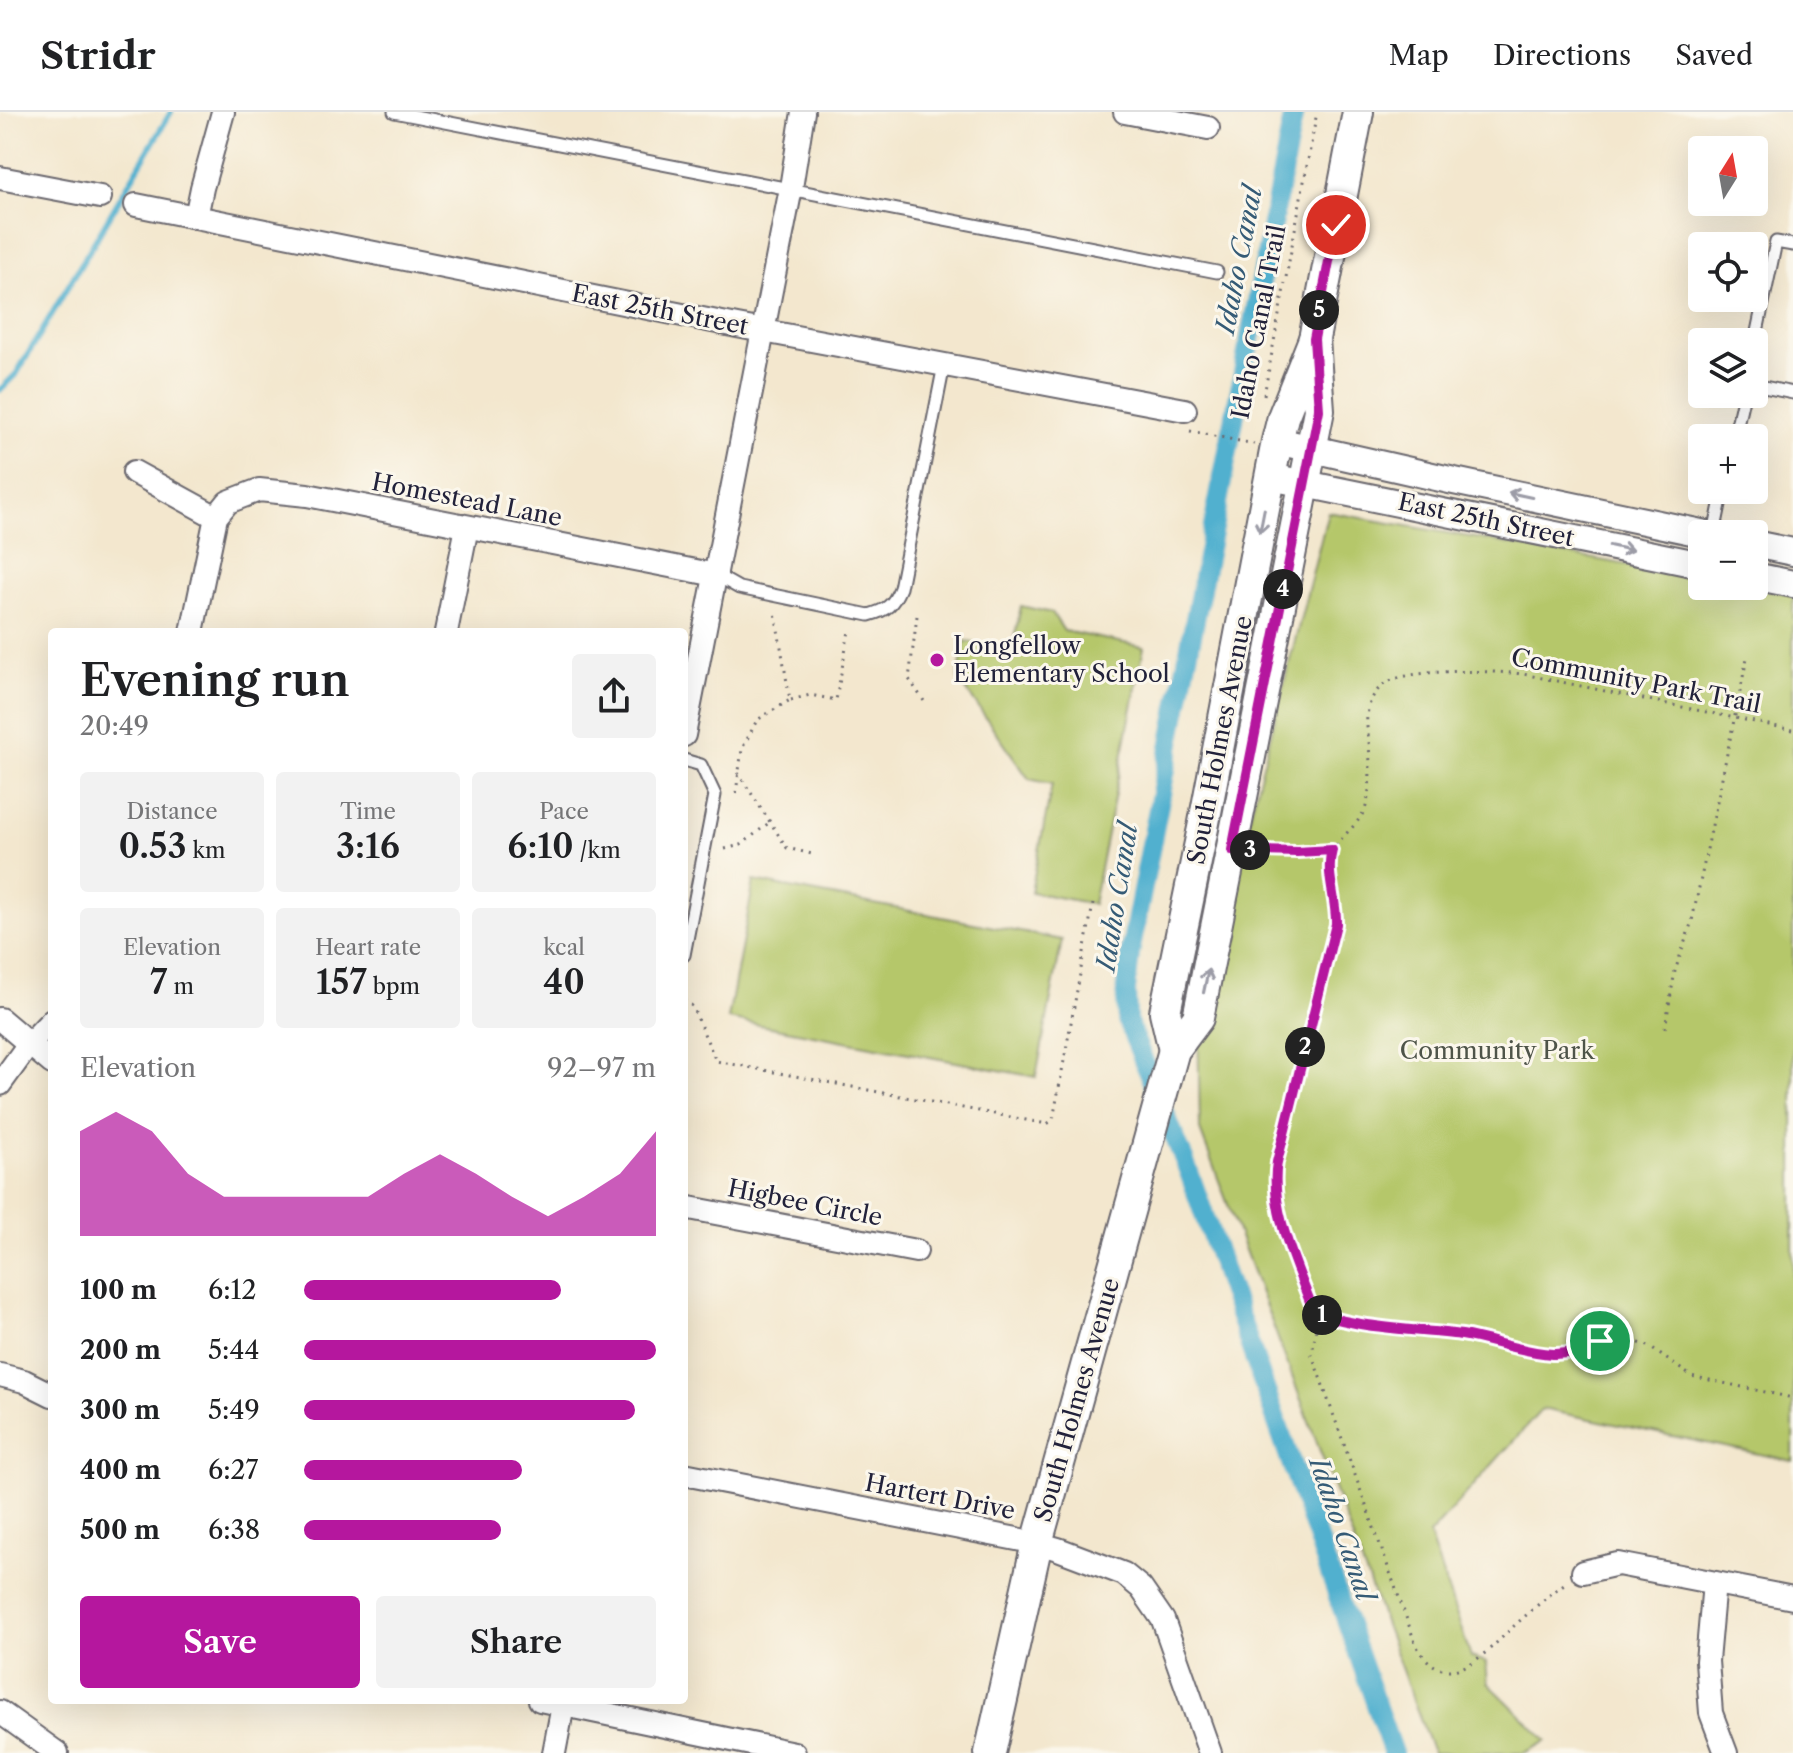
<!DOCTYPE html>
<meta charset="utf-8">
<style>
:root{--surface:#fff;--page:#f2f2f2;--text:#202124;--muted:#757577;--line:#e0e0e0;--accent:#b5179e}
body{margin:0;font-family:"Libre Caslon Text",serif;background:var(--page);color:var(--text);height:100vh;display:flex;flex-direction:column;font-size:30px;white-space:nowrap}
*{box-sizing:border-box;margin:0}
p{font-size:26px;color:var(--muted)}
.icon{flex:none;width:44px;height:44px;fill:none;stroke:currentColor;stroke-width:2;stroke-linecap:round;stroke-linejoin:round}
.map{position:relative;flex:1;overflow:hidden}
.side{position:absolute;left:48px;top:516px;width:640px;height:1076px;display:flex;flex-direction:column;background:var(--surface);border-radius:8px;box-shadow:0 8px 32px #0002}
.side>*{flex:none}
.needle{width:52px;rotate:11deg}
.tools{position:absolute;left:1688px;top:24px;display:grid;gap:16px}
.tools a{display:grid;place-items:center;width:80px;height:80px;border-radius:8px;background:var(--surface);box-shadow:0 8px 32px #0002;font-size:40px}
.pin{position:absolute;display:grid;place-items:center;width:68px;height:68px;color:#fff;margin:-34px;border:4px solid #fff;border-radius:50%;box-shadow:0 2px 8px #0007}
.km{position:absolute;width:40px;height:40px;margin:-20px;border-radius:50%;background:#222;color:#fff;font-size:22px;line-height:40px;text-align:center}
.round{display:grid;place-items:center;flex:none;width:84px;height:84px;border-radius:8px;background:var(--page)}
.overview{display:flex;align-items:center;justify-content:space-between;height:136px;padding:0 32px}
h1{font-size:44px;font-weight:600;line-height:60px}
.stats{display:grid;grid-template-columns:repeat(3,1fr);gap:12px;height:136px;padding:8px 32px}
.stats div{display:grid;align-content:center;border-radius:8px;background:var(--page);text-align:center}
.stats b{font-size:34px;font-weight:600}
.stats small{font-size:22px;font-weight:400}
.stats p{font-size:22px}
.chart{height:224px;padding:16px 32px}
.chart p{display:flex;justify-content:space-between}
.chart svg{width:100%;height:144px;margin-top:8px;fill:var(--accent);opacity:.7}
.cta{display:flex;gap:16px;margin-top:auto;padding:16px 32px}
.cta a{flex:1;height:92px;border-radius:8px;background:var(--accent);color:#fff;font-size:32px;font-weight:600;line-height:92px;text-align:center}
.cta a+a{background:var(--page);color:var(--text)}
ul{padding:0 32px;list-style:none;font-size:26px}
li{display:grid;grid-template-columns:128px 96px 1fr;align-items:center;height:60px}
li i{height:20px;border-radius:10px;background:var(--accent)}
header{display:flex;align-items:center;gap:48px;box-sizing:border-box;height:112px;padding:0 40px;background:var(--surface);border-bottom:2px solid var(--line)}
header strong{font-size:38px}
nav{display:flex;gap:44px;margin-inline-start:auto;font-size:28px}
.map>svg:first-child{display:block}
.park{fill:#b5c76a;stroke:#6c7452;stroke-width:2}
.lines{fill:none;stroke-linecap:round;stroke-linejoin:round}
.stream{stroke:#51b0cf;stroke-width:6}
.canal{stroke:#51b0cf;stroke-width:20}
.service-casing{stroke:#6b676e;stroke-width:15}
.minor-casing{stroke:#6b676e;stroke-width:26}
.tertiary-casing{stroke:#6b676e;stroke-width:30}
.secondary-casing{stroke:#6b676e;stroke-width:34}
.path{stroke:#6b676e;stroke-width:3;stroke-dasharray:2 6;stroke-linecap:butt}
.service{stroke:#fff;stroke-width:11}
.minor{stroke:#fff;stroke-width:22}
.tertiary{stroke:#fff;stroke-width:26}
.secondary{stroke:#fff;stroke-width:30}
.oneway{stroke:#9c9ca7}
.route-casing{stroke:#fff;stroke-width:16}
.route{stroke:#b5179e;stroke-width:10}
.poi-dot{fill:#b5179e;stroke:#fbf7ec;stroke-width:3}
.labels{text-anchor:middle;stroke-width:6;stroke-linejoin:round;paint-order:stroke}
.street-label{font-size:24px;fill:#22223b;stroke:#fbf7ec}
.poi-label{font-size:24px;fill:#22223b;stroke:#fbf7ec;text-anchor:start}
.park-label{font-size:24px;fill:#4e5449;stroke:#fbf7ec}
.water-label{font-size:26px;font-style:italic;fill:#355b76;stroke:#fbf7ec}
</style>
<header>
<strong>Stridr</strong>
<nav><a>Map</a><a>Directions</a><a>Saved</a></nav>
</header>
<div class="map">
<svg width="1793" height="1641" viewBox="0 0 1793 1641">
<rect width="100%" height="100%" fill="#fbf7ec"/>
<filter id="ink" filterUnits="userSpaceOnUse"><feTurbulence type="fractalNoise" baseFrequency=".0125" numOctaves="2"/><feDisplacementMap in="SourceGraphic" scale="16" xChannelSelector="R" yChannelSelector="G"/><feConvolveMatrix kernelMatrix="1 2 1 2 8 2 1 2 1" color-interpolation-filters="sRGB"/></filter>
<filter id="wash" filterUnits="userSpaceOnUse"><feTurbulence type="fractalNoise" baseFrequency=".006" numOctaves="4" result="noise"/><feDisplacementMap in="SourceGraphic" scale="32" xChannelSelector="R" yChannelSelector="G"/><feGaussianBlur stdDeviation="1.8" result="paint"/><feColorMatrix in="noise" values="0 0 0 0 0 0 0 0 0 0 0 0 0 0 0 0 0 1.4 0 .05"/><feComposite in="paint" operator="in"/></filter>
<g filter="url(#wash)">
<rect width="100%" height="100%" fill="#f3e7ce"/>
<g class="park">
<path d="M 1328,400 L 1702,466 L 1702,474 L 1748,474 L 1793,482 L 1793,1349 L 1542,1297 L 1429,1423 L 1471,1545 L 1486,1550 L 1488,1571 L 1547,1629 L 1524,1641 L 1433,1641 L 1200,1018 L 1198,906 Z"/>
<path d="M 1021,494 L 1052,501 L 1064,519 L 1144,535 L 1093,792 L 1031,780 L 1052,672 L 1029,667 L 958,566 L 965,529 L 1012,538 Z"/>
<path d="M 754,769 L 1062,828 L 1036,965 L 728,907 Z"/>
</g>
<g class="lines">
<path class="stream" d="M 0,278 L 17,261 L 171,0"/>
<path class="canal" d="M 1294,0 L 1130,841 L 1126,878 L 1127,908 L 1189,1060 L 1393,1641"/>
</g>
</g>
<g filter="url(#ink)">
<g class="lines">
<g class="service-casing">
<g id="service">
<path d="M 394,0 L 1217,160"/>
<path d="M 1754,234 L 1776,130 L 1793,133"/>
<path d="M 1754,273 L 1793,281"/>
<path d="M 1734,326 L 1744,282"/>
<path d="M 1714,422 L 1723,378"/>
<path d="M 716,463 L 739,476 L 869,503 C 887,498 893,493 900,476 L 944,253"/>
<path d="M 684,648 L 701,653 L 715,683 L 684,843"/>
</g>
</g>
<g class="minor-casing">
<g id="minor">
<path d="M 1125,0 L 1208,16"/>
<path d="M 0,66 L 100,85"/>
<path d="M 136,93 L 737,214 L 1185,298"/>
<path d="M 196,105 L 202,76 L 223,0"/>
<path d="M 134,360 L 216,405"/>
<path d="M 192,520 L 216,405 L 228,390 L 259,378 L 307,383 L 716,463"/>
<path d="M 446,520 L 467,415"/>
<path d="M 684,623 L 791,76 L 803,0"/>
<path d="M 0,907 L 52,951"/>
<path d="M 0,972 L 29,932 L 52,908"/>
<path d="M 684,1095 L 916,1139"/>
<path d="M 0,1263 L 24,1269 L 52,1283"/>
<path d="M 684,1362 L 1037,1431 L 1058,1437 L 1124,1462 L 1141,1476 L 1163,1508 L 1210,1641"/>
<path d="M 1583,1460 L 1618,1452 L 1793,1486"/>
<path d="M 1714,1471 L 1707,1549 L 1711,1601 L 1726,1641"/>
<path d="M 540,1588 L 794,1641"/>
<path d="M 0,1600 L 57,1641"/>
<path d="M 554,1641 L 564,1588"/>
</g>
</g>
<g class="tertiary-casing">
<g id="tertiary">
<path d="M 1277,329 L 1454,369 L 1706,422"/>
<path d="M 1271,365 L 1702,453"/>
<path d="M 1754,432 L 1793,440"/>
<path d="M 1754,464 L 1793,472"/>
</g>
</g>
<g class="secondary-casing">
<g id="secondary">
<path d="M 1174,938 L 1165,900 L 1203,716 L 1277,329 L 1283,305 L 1314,227 L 1358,0"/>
<path d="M 990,1641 L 1037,1431 L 1174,938 L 1198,906 L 1319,298 L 1314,227"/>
</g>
</g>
<g class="path">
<path d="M 1264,283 L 1317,0"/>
<path d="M 1190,319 L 1254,332"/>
<path d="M 917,504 L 909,567 L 926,592"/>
<path d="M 791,588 L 810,583 L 836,588 L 849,519"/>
<path d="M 1793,618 L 1523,562 C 1494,559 1405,555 1383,573 C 1373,581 1368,592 1367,605 C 1366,613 1368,622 1369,629 C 1370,650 1371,671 1367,691 C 1361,715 1335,725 1330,746 L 1337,800 L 1336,812 L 1274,1066 L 1278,1095 L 1312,1195 L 1318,1202 L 1333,1206 L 1409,1219 L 1461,1223 L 1511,1236 L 1554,1242 L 1574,1240 L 1600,1229 L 1614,1227 L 1634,1229 L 1648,1234 L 1691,1264 L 1793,1286"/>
<path d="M 738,661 L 787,736 L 812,742"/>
<path d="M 736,681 L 742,637 L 757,608 L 790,588 L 775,500"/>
<path d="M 725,737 L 741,733 L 770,710"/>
<path d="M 1256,739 L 1297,740 L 1332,738"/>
<path d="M 684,888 L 692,894 L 716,949 L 1047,1012 L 1053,1008 L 1093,792"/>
<path d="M 1665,916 L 1675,859 L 1692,809 L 1747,546"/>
<path d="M 1318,1202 L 1312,1243 L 1416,1533 C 1447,1587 1485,1541 1514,1514 C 1531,1499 1548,1483 1567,1470"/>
</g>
<use href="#service" class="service"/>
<use href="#minor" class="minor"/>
<use href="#tertiary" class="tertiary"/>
<use href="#secondary" class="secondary"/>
</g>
<defs><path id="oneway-shaft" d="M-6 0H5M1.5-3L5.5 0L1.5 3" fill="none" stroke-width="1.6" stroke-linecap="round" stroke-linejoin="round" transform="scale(2)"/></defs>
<g class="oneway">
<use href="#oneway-shaft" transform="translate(1520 383) rotate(-168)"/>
<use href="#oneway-shaft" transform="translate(1262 409) rotate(101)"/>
<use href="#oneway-shaft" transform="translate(1621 436) rotate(12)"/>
<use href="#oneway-shaft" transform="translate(1206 869) rotate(-78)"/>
</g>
</g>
<g class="lines" filter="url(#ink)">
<g class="route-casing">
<path id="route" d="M 1336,113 L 1314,227 L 1319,298 L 1232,738 L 1297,740 L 1332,738 C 1325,762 1337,788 1336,812 L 1277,1050 C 1269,1096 1296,1152 1312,1195 C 1331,1216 1430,1218 1462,1223 C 1492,1228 1521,1240 1552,1242 C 1570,1243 1584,1236 1600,1229"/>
</g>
<use href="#route" class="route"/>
</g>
<circle class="poi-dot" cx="937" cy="548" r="8"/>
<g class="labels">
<g class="street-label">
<text transform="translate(660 198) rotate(11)" y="8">East 25th Street</text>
<text transform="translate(1259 210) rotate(-79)" y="8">Idaho Canal Trail</text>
<text transform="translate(467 388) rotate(11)" y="8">Homestead Lane</text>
<text transform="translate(1486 408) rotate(12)" y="8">East 25th Street</text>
<text transform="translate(1636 569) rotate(11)" y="8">Community Park Trail</text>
<text transform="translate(1220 628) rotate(-79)" y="8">South Holmes Avenue</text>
<text transform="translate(805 1091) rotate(11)" y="8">Higbee Circle</text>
<text transform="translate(1077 1288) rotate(-74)" y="8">South Holmes Avenue</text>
<text transform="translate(940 1385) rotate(11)" y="8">Hartert Drive</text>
</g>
<g class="poi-label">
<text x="953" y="542">Longfellow<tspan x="953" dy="28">Elementary School</tspan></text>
</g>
<g class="park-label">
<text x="1497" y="947">Community Park</text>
</g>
<g class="water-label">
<text transform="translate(1239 148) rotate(-79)" y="9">Idaho Canal</text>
<text transform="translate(1117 785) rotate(-81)" y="9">Idaho Canal</text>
<text transform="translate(1342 1417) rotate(71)" y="9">Idaho Canal</text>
</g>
</g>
</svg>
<div class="tools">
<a><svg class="needle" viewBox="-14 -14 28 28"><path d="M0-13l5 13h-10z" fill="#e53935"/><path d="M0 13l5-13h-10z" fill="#757577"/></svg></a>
<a><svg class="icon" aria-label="locate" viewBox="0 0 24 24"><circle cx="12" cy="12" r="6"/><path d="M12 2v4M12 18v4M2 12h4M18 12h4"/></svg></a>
<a><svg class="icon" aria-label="layers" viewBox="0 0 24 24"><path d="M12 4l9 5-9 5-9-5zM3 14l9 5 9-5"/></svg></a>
<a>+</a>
<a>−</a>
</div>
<div class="pin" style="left:1600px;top:1229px;background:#1e9e55"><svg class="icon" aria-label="arrive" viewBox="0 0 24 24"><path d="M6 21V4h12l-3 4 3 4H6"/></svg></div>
<div class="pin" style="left:1336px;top:113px;background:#d93025"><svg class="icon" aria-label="check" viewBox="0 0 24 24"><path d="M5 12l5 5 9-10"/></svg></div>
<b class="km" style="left:1322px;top:1203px">1</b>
<b class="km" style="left:1305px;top:935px">2</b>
<b class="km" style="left:1250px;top:738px">3</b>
<b class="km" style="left:1283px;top:477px">4</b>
<b class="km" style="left:1319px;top:198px">5</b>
<section class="side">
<div class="overview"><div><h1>Evening run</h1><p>20:49</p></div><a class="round"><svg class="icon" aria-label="share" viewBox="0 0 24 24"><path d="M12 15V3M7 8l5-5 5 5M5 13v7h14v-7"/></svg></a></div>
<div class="stats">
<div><p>Distance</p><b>0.53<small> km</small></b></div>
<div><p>Time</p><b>3:16</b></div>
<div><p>Pace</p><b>6:10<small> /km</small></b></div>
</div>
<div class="stats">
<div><p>Elevation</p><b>7<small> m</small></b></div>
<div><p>Heart rate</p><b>157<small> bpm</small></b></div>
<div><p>kcal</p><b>40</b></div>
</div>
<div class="chart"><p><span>Elevation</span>92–97 m</p>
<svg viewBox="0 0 160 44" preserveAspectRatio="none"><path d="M0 44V12L10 6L20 12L30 25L40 32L50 32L60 32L70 32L80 32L90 25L100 19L110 25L120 32L130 38L140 32L150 25L160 12V44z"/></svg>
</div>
<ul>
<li><b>100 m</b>6:12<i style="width:73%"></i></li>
<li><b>200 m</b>5:44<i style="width:100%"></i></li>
<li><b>300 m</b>5:49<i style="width:94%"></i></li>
<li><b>400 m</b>6:27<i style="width:62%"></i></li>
<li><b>500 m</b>6:38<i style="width:56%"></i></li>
</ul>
<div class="cta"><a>Save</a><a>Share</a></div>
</section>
</div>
